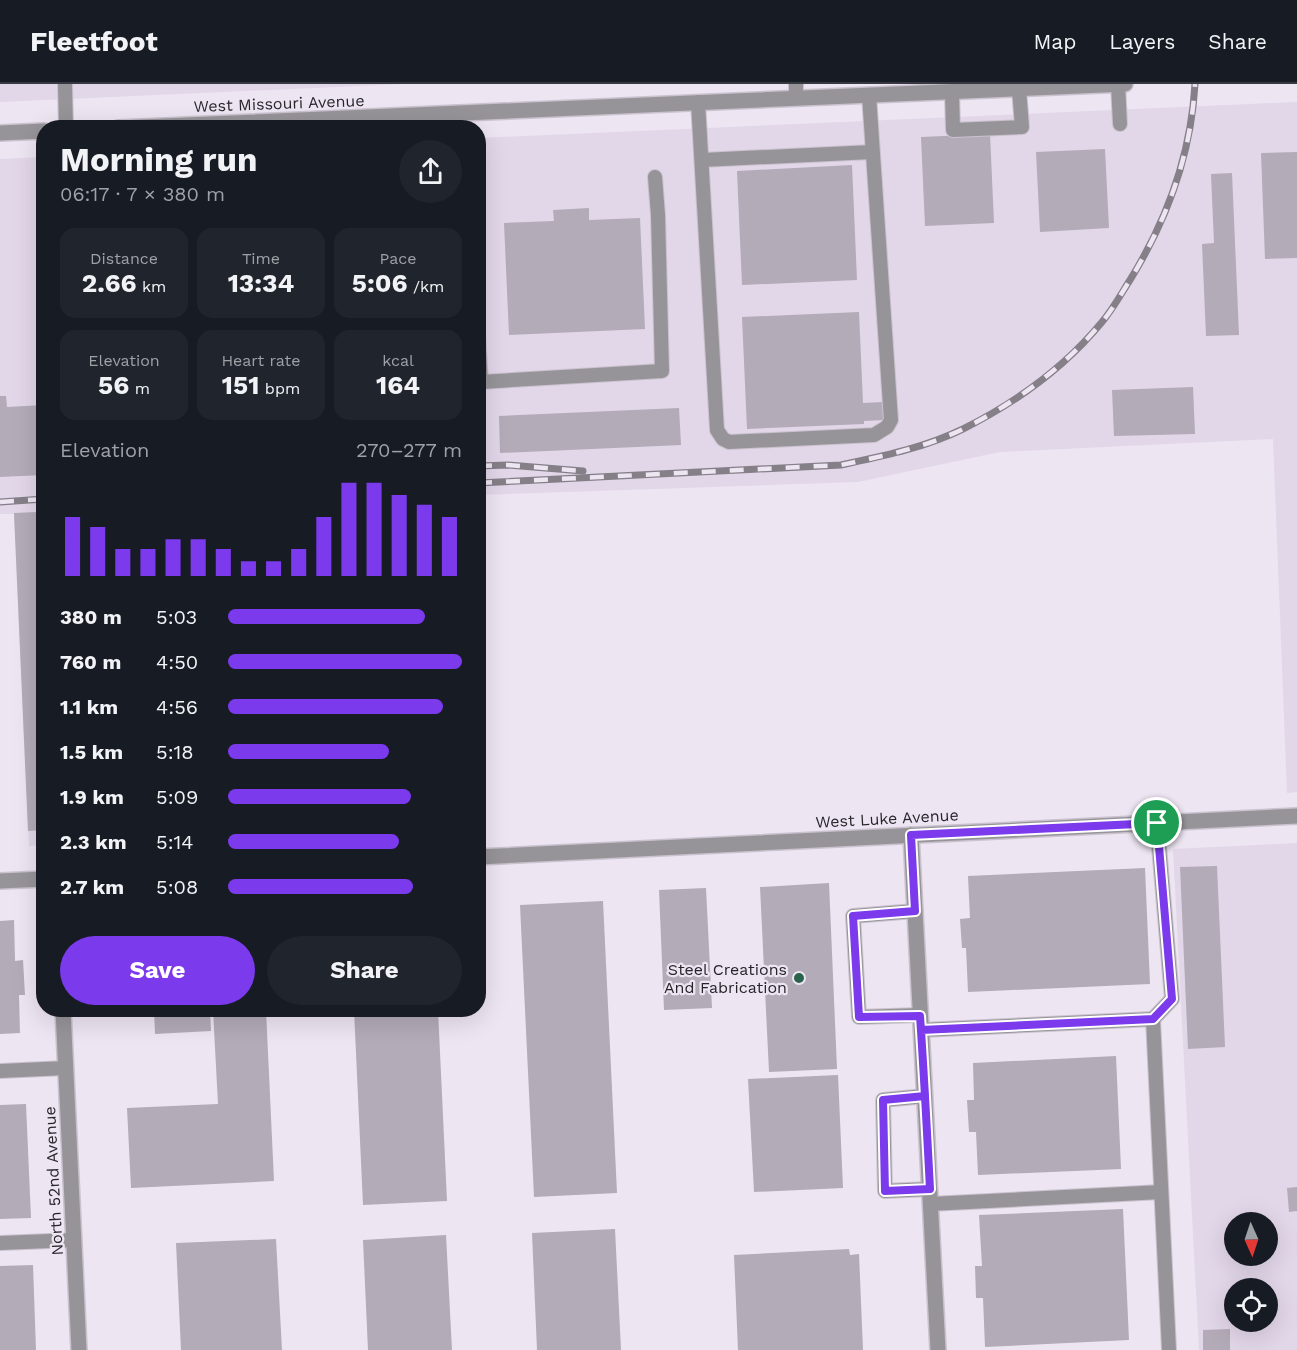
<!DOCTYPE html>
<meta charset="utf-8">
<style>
:root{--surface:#171b24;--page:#20242c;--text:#f1f3f6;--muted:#9ea1a6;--line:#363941;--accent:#7c3aed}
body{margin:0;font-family:"Work Sans",sans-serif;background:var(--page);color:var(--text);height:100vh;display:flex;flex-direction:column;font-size:22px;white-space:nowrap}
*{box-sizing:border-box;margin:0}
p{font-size:20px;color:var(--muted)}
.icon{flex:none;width:33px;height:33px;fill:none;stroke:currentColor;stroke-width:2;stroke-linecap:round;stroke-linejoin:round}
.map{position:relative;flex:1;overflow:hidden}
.drawer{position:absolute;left:36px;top:36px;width:450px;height:897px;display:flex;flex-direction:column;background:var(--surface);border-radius:24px;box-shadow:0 6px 24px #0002}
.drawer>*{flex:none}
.needle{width:39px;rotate:177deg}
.buttons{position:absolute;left:1224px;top:1128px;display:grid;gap:12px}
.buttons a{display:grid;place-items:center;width:54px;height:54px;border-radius:50%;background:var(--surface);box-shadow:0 6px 24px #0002;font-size:30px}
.pin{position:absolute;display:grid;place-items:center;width:51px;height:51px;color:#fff;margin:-26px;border:3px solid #fff;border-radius:50%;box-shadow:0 2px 6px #0007}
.round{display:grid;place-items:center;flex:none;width:63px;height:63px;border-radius:32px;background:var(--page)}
.summary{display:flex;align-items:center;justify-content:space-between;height:102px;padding:0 24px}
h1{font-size:33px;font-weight:700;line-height:45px}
.figures{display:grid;grid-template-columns:repeat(3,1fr);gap:9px;height:102px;padding:6px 24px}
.figures div{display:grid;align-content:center;border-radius:15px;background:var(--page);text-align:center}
.figures b{font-size:26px;font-weight:700}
.figures small{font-size:16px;font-weight:400}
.figures p{font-size:16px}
.chart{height:168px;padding:12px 24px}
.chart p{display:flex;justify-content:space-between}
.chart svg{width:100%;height:108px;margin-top:6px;stroke:var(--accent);stroke-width:6}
.primary-button{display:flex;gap:12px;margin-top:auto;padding:12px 24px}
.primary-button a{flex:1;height:69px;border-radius:36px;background:var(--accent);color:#fff;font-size:24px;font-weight:700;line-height:69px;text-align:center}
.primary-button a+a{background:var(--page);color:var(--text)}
ul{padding:0 24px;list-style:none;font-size:20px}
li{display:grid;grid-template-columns:96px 72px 1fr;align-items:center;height:45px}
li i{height:15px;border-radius:8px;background:var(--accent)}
header{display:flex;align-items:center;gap:36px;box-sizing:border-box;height:84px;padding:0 30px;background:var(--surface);border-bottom:2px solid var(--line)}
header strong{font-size:28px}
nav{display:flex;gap:33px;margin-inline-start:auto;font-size:21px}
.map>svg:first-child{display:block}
.built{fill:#e2d6e9;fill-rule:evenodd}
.building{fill:#b3abb7}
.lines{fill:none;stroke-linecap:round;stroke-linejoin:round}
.service-casing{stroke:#cac2ce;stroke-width:16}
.minor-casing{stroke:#cac2ce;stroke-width:18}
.tertiary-casing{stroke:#cac2ce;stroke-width:18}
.service{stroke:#979499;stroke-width:14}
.minor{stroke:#979499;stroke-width:15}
.tertiary{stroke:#979499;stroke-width:15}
.rail-casing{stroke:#857f88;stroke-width:7}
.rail{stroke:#ede5f2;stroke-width:4.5;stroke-dasharray:14;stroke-linecap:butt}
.route-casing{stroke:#fff;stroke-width:12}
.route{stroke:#7c3aed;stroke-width:8}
.poi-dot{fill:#2a634c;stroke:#ede5f2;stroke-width:2}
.labels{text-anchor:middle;stroke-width:4.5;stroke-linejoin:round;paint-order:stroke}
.street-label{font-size:16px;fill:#28252a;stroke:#ede5f2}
.poi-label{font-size:16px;fill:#28252a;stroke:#ede5f2;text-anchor:end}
</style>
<header>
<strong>Fleetfoot</strong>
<nav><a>Map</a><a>Layers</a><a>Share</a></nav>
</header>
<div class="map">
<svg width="1297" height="1266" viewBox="0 0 1297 1266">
<rect width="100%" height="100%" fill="#ede5f2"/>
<g class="built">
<path d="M 0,0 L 402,0 L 0,18 Z"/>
<path d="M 1297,18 L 1297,708 L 1287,709 L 1273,355 L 1000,368 L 858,398 L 479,411 L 478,54 Z"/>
<path d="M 43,73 L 43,761 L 29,762 L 14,430 L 0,430 L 0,75 Z"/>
<path d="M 1297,759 L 1297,1266 L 1199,1266 L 1173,765 ZM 1234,1138 L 1268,1138 L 1268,1172 L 1234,1172 ZM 1234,1204 L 1268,1204 L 1268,1238 L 1234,1238 Z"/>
</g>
<g class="building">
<path d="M 990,50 L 994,139 L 925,142 L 921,53 Z"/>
<path d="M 1105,65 L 1109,144 L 1040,148 L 1036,68 Z"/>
<path d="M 1297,68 L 1297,174 L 1265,175 L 1261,69 Z"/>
<path d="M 852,81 L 857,196 L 742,201 L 737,87 Z"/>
<path d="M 1232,89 L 1239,251 L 1206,252 L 1202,160 L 1214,159 L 1211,90 Z"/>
<path d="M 589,124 L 589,136 L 640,134 L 645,245 L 509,251 L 504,139 L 554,137 L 553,126 Z"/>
<path d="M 859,228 L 863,319 L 883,318 L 884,336 L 864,337 L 864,340 L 747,345 L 742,233 Z"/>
<path d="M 1193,303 L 1195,350 L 1114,352 L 1112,306 Z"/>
<path d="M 0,312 L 6,312 L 7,323 L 44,321 L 44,391 L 0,393 Z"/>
<path d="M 679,324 L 681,361 L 500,369 L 499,332 Z"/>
<path d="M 37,428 L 44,564 L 44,746 L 28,747 L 14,429 Z"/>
<path d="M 1217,782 L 1225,963 L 1188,965 L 1180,783 Z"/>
<path d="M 1145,784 L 1150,900 L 968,908 L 966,864 L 962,864 L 960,835 L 970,834 L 968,792 Z"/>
<path d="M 829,799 L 837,985 L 769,988 L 760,803 Z"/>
<path d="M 706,804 L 712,924 L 664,926 L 659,806 Z"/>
<path d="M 603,817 L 617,1109 L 534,1113 L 520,821 Z"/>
<path d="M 14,836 L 15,877 L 23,876 L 25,911 L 19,911 L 20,949 L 0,950 L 0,837 Z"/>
<path d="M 154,926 L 210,926 L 211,947 L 155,950 Z"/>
<path d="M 213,926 L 266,926 L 274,1097 L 131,1104 L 127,1024 L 218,1020 Z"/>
<path d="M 354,926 L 438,926 L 447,1117 L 363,1121 Z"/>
<path d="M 1116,972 L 1121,1085 L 978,1091 L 976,1048 L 969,1048 L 967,1016 L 974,1016 L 973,979 Z"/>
<path d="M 838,991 L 843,1104 L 754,1108 L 748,995 Z"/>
<path d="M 26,1020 L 31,1134 L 0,1135 L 0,1021 Z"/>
<path d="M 1297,1103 L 1297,1127 L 1289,1128 L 1287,1104 Z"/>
<path d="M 1123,1125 L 1129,1256 L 985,1263 L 983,1214 L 976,1214 L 975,1182 L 982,1182 L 979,1131 Z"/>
<path d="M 615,1145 L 621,1266 L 537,1266 L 532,1149 Z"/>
<path d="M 446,1151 L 452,1266 L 368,1266 L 363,1156 Z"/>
<path d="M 276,1155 L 282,1266 L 181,1266 L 176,1159 Z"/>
<path d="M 849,1165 L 850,1171 L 859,1170 L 863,1266 L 738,1266 L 734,1171 Z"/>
<path d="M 33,1181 L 36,1266 L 0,1266 L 0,1182 Z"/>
<path d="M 1230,1245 L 1230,1266 L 1203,1266 L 1203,1246 Z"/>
</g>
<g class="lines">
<g class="service-casing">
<g id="service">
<path d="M 65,0 L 66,44"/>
<path d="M 796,0 L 796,14"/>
<path d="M 1118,0 L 1120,40"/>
<path d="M 952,8 L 953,46 L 1022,43 L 1019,5"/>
<path d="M 698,18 L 717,346 L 723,355 L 729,358 L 874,351 L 887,343 L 891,336 L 869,11"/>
<path d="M 702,76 L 872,68"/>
<path d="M 478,250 L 481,298 L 662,287 L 658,131 L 655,93"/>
<path d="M 915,827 L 853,832 L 859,933 L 920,931"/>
<path d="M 1153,935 L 1172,915 L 1157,739"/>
<path d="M 921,946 L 1153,935 L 1169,1266"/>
<path d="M 0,987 L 66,984"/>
<path d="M 925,1012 L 883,1016 L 885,1107 L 930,1105"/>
<path d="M 930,1120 L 1161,1108"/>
<path d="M 0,1159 L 74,1156"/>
</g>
</g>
<g class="minor-casing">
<g id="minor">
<path d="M 911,751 L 938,1266"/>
<path d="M 478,773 L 1297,732"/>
<path d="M 0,797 L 44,795"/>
<path d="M 63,926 L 79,1266"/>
</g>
</g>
<g class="tertiary-casing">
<g id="tertiary">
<path d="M 118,44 L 1125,0"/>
<path d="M 0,49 L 44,47"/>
</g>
</g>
<use href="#service" class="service"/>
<use href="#minor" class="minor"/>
<use href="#tertiary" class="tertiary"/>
<g class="rail-casing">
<g id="rail">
<path d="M 478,382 L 508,381 L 583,387"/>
<path d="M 478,399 L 841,381 C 883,372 924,364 963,345 C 1015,319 1065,283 1102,238 C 1113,225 1121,210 1130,196 C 1167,136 1191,71 1195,0"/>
<path d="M 0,418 L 44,415"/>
</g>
</g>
<use href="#rail" class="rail"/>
</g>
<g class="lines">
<g class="route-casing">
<path id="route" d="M 1157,739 L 911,751 L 915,827 L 853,832 L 859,933 L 920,932 C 924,989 927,1047 930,1105 L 885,1107 L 883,1016 L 925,1012 L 921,946 L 1153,935 L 1172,915 L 1157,739"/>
</g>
<use href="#route" class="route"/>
</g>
<circle class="poi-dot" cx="799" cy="894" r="6"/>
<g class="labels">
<g class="street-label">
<text transform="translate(279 19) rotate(-2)" y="6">West Missouri Avenue</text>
<text transform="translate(887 734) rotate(-3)" y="6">West Luke Avenue</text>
<text transform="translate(53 1097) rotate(-93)" y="6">North 52nd Avenue</text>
</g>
<g class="poi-label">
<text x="787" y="891">Steel Creations<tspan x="787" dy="18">And Fabrication</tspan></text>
</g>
</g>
</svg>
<div class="buttons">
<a><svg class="needle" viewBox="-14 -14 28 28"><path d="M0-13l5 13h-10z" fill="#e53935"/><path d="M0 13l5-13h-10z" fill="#9ea1a6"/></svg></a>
<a><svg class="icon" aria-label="locate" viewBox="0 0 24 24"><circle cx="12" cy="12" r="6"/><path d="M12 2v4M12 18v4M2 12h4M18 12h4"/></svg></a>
</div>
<div class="pin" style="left:1157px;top:739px;background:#1e9e55"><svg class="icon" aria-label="arrive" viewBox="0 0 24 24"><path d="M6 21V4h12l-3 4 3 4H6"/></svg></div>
<section class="drawer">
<div class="summary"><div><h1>Morning run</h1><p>06:17 · 7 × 380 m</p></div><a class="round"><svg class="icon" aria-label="share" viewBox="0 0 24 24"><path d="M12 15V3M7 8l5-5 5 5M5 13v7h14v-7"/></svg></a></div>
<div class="figures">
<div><p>Distance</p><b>2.66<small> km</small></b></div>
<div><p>Time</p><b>13:34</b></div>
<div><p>Pace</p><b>5:06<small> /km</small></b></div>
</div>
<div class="figures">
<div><p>Elevation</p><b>56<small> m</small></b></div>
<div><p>Heart rate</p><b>151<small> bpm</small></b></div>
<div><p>kcal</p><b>164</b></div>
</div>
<div class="chart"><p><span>Elevation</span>270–277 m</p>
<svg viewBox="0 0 160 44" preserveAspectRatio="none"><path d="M5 44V20M15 44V24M25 44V33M35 44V33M45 44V29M55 44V29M65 44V33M75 44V38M85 44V38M95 44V33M105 44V20M115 44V6M125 44V6M135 44V11M145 44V15M155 44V20"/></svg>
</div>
<ul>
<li><b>380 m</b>5:03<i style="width:84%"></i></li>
<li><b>760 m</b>4:50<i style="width:100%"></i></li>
<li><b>1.1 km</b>4:56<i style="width:92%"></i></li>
<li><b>1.5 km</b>5:18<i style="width:69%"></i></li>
<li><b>1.9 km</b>5:09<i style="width:78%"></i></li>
<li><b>2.3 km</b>5:14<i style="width:73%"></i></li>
<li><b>2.7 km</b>5:08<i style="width:79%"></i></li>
</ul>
<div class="primary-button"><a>Save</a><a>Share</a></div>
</section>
</div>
